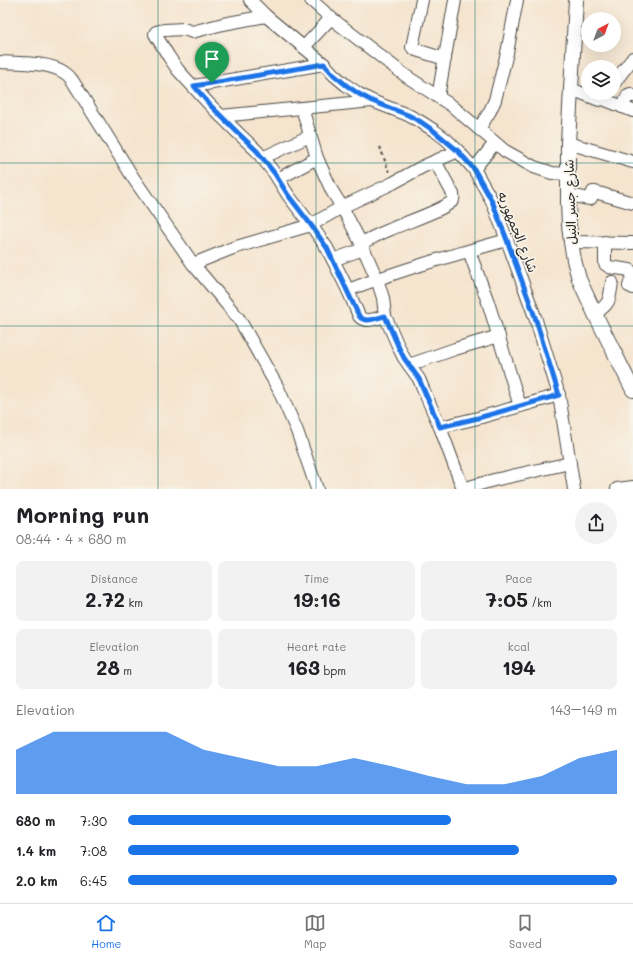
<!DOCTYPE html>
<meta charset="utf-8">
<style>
:root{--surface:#fff;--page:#f2f2f2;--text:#202124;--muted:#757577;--line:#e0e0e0;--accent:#1a73e8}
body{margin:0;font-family:Mali,"Playpen Sans Arabic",sans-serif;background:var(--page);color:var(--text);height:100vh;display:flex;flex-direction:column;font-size:15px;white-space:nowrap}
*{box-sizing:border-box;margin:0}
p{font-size:13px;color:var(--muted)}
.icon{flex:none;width:22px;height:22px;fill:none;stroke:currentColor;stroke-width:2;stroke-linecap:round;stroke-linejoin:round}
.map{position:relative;height:489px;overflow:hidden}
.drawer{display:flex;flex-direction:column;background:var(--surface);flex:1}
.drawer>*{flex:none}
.needle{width:26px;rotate:41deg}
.fabs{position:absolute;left:581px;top:12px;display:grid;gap:8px}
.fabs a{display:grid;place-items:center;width:40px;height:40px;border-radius:50%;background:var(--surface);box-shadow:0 4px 16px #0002;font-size:20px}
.pin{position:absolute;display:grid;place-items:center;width:34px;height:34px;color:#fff;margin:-41px -17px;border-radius:50% 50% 50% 0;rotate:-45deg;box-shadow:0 0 4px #0007}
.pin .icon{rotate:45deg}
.round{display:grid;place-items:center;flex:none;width:42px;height:42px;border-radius:21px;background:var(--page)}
.overview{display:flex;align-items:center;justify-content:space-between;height:68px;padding:0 16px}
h1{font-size:22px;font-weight:700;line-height:30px}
.metrics{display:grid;grid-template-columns:repeat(3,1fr);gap:6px;height:68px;padding:4px 16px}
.metrics div{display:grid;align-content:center;border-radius:8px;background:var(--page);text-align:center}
.metrics b{font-size:20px;font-weight:700}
.metrics small{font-size:11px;font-weight:400}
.metrics p{font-size:11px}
.chart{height:112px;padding:8px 16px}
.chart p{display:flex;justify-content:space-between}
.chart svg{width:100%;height:72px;margin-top:4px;fill:var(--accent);opacity:.7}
ul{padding:0 16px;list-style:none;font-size:13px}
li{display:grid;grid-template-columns:64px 48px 1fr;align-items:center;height:30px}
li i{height:10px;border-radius:5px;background:var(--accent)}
.tabs{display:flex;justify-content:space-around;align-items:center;height:56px;border-top:1px solid var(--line);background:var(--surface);font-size:11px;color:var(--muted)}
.tabs a{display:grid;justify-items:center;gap:2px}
.tabs .active{color:var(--accent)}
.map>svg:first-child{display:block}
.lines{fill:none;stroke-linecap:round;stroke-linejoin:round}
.minor-casing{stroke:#494743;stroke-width:14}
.tertiary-casing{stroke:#494743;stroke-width:16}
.path{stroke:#494743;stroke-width:2;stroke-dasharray:3 3;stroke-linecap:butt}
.minor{stroke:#fff;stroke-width:12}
.tertiary{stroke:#fff;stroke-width:14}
.route-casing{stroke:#fff;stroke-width:8}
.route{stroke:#1a73e8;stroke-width:5}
.grid{fill:none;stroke:#0f766e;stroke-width:1;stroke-opacity:0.55}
.labels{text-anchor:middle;stroke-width:3.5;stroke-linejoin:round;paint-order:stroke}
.street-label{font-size:13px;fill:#2b2b2b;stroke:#f7f3e8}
</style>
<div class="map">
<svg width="633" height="489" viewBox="0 0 633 489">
<rect width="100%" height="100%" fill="#f7f3e8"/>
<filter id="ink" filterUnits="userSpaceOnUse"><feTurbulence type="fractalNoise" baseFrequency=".025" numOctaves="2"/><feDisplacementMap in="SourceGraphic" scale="8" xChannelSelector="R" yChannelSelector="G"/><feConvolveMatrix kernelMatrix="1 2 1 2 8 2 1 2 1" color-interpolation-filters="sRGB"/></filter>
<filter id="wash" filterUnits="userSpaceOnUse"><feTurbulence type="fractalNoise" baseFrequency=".012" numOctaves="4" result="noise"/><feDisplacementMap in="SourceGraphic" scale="16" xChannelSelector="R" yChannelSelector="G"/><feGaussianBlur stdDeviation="0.9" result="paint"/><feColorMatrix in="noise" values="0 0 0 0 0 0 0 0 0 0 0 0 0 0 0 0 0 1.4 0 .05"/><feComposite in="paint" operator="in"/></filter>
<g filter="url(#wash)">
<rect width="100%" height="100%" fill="#f5e4ce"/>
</g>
<g filter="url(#ink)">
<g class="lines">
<g class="minor-casing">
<g id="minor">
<path d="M 250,0 L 266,16 L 324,64 L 334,75 L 346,85 L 359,94 L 372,101 L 408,115 L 421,122 L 435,131 L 447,140 L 458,151 L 474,169 L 492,201 L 507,240 L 535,317 L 559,395 L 574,489"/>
<path d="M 311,0 L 331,18 L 406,76 L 452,106 L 505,151 L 534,167 L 552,173 L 568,174"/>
<path d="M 422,0 L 412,47 L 416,50 L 445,59"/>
<path d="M 266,16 L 223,24 L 192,32 L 184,29 L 164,30 L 156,32 L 155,34 L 169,57 L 178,70 L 210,105 L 238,133 L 257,151 L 275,174 L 288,195 L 311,225 L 327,248 L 348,290 L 359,316 C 365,324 376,318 385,316"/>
<path d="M 304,47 L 331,18"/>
<path d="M 0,62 C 18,63 51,62 65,73 C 68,75 70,77 72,80 L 134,179 L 193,264 L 239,319 L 278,388 L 297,431 L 317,489"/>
<path d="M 614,83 L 633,58"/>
<path d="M 194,86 L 324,64"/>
<path d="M 571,89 L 599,100 L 603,99 L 607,93"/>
<path d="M 438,97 L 455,0"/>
<path d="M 603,99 L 633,111"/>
<path d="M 622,107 L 628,95 L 630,94 L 633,96"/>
<path d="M 302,108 L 317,158 L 332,191 L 342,207 L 361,243 L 377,279 L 383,298 L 385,316 L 399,348 L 404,358 L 419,379 L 424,391 L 440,427 L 463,489"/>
<path d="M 221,116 L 372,101"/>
<path d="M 479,129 L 490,111 L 495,100 L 507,53 L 517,0"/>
<path d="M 568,143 L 633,162"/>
<path d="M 262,158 L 310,136"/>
<path d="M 474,169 L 495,143"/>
<path d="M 278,179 L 317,158"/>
<path d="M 568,195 L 590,199 L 591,198 L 593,192 L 595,192 L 633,203"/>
<path d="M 571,242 L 633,243"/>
<path d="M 605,242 L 605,264 L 609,267 L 630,270 L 633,274 L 629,286 L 633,288"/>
<path d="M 361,243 C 370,239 379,234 389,230 C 401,224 447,209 453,200 C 454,198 453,196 453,194 L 435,161"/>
<path d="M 469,251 L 488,302 L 520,406"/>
<path d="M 333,260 L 363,249"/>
<path d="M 193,264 L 233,248 L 311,225 L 342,207 L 393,183 L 422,167 L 458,151"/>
<path d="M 348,290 C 400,270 453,255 507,240"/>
<path d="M 595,314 C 611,302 609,301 612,282"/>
<path d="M 409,365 L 455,349 L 499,336"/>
<path d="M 440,427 L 478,418 L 559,395"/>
<path d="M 462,489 L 494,480 L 570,463"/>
<path d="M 617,489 L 633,487"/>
</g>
</g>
<g class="tertiary-casing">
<path id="tertiary" d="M 576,0 L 568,143 L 568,203 L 569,225 L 571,242 L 574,260 L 579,279 L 595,314 L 633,390"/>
</g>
<path class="path" d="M 380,147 L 389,172"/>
<use href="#minor" class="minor"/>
<use href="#tertiary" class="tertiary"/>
</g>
</g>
<g class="lines" filter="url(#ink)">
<g class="route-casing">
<path id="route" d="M 324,64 L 334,75 L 346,85 L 359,94 L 372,101 L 408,115 L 421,122 L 434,131 L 458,151 L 474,169 L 492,201 L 507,240 L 535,317 L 559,395 L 478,418 L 440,427 L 419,379 L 404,358 L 399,348 L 385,316 C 376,318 365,324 359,316 L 327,248 L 311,225 L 288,195 L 275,174 L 257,151 L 238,133 L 210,105 L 194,86 Z"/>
</g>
<use href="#route" class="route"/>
</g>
<path class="grid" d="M 158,0 L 158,489M 316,0 L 316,489M 475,0 L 475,489M 0,163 L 633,163M 0,326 L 633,326"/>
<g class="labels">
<g class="street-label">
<text transform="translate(570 202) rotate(-92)" y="5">شارع جسر النيل</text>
<text transform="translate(518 232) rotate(68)" y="5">شارع الجمهوريه</text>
</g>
</g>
</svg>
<div class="fabs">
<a><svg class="needle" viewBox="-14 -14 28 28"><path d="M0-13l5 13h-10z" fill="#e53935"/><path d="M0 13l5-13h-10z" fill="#757577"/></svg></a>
<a><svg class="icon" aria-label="layers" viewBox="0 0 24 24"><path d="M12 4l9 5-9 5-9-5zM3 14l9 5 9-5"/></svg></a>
</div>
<div class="pin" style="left:212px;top:83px;background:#1e9e55"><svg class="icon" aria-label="arrive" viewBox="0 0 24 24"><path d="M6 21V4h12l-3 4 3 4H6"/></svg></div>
</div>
<section class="drawer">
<div class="overview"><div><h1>Morning run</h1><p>08:44 · 4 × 680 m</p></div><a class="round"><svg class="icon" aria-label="share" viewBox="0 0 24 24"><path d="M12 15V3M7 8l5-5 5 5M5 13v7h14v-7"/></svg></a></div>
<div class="metrics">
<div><p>Distance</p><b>2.72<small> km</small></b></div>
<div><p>Time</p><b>19:16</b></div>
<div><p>Pace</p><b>7:05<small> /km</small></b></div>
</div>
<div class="metrics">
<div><p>Elevation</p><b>28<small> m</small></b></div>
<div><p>Heart rate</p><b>163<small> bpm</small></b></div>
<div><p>kcal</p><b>194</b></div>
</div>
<div class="chart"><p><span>Elevation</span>143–149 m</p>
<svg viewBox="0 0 160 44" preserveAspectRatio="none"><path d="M0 44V17L10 6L20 6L30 6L40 6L50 17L60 22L70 27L80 27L90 22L100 27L110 33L120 38L130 38L140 33L150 22L160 17V44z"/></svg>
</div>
<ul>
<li><b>680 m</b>7:30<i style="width:66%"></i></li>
<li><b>1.4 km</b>7:08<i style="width:80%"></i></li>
<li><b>2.0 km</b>6:45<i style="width:100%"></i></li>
</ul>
</section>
<nav class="tabs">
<a class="active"><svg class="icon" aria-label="home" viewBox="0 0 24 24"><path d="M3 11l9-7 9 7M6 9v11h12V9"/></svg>Home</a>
<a><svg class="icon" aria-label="map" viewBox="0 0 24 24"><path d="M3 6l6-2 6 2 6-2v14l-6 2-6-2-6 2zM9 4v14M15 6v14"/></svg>Map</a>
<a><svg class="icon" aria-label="saved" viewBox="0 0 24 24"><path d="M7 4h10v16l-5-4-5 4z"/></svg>Saved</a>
</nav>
